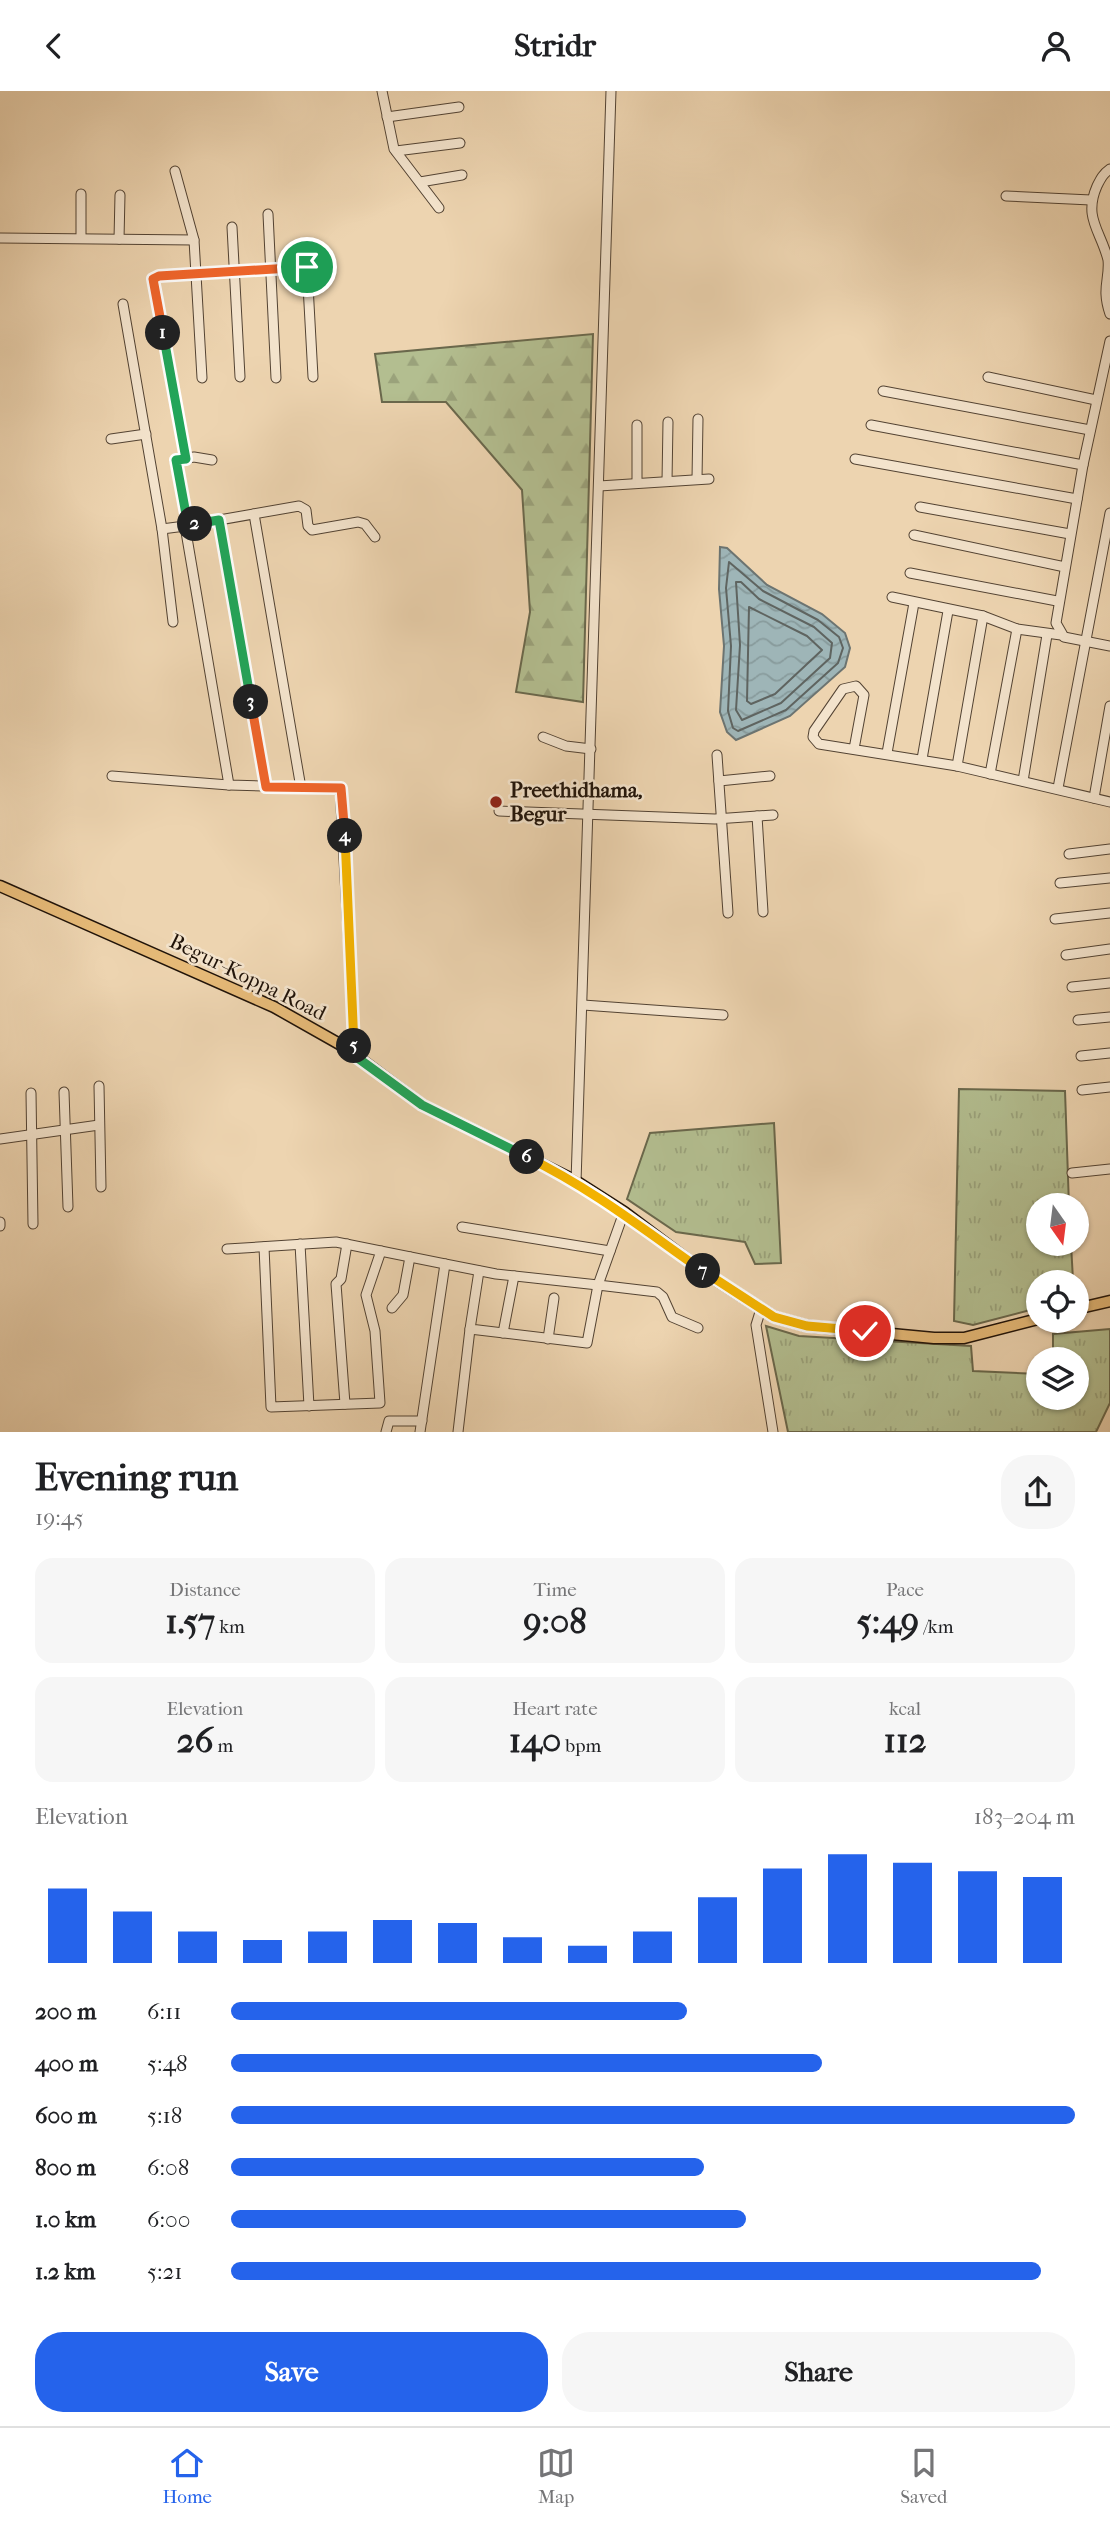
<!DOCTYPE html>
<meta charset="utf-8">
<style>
:root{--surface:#fff;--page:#f6f6f6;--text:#202124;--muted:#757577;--line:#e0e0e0;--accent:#2563eb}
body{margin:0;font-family:"IM FELL French Canon",serif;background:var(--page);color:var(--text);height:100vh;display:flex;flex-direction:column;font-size:26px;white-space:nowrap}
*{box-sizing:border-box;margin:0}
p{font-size:23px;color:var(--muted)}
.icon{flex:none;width:38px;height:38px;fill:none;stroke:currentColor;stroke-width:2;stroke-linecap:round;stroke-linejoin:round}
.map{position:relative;height:1341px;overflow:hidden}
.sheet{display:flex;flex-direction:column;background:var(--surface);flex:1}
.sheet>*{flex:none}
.needle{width:46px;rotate:166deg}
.controls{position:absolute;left:1026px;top:1102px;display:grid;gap:14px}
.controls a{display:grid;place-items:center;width:63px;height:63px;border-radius:50%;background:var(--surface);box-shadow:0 2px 5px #0004;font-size:35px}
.pin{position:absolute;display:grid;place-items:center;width:60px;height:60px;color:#fff;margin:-30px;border:4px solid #fff;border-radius:50%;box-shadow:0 2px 7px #0007}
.km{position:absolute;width:35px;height:35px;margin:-18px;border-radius:50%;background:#222;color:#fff;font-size:19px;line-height:35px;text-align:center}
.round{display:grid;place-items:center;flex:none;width:74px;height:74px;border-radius:28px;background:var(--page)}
.headline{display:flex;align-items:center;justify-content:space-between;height:119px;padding:0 35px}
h1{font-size:38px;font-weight:700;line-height:52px}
.stats{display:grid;grid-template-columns:repeat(3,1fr);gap:10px;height:119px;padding:7px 35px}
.stats div{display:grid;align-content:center;border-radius:18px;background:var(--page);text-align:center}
.stats b{font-size:35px;font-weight:700}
.stats small{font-size:19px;font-weight:400}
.stats p{font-size:19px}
.chart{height:196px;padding:14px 35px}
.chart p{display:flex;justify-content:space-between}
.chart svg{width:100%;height:126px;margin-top:7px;stroke:var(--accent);stroke-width:6}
.cta{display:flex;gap:14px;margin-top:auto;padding:14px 35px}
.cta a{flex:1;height:80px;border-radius:28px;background:var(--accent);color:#fff;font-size:28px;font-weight:700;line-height:80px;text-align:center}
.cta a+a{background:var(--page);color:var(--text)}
ul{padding:0 35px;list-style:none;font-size:23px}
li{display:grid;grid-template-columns:112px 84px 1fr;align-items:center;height:52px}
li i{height:18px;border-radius:9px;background:var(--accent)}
header{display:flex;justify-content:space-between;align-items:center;height:91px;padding:0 35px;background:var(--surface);font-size:32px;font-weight:700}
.tabs{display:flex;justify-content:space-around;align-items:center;height:98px;border-top:2px solid var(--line);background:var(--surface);font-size:19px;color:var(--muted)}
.tabs a{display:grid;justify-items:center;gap:4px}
.tabs .active{color:var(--accent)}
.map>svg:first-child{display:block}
.grass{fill:url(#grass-tufts);stroke:#6a684c;stroke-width:2}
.forest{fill:url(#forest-firs);stroke:#6a684c;stroke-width:2}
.water{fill:url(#water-waves);stroke:#6c7471;stroke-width:2}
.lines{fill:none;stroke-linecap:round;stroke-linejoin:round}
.shore{stroke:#5f6460;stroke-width:2}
.minor-casing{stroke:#534333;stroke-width:11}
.major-casing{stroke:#201309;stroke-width:13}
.minor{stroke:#f3e3cc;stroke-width:9}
.major{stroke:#e6ba78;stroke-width:10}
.split-1-casing{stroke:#fff;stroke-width:14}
.split-2-casing{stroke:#fff;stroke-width:14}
.split-3-casing{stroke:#fff;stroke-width:14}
.split-4-casing{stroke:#fff;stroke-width:14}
.split-5-casing{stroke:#fff;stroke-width:14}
.split-6-casing{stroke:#fff;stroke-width:14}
.split-7-casing{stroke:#fff;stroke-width:14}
.split-8-casing{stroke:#fff;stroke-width:14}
.split-1{stroke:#f0652b;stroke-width:9}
.split-2{stroke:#22a559;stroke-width:9}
.split-3{stroke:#22a559;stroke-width:9}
.split-4{stroke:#f0652b;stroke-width:9}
.split-5{stroke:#f5b400;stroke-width:9}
.split-6{stroke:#22a559;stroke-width:9}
.split-7{stroke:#f5b400;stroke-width:9}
.split-8{stroke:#f5b400;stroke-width:9}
.poi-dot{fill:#8f2418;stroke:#f3e3cc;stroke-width:2.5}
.labels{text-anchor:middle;stroke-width:5;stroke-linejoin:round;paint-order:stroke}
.poi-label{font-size:21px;font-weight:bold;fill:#201309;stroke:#f3e3cc;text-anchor:start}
.street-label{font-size:21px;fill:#201309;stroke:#f3e3cc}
</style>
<header><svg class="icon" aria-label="back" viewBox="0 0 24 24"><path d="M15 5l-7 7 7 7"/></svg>Stridr<svg class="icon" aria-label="person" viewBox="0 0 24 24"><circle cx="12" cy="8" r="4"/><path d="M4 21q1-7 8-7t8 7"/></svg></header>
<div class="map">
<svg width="1110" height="1341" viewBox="0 0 1110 1341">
<defs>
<pattern id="grass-tufts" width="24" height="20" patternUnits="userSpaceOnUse" patternTransform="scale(1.75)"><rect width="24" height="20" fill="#b3be90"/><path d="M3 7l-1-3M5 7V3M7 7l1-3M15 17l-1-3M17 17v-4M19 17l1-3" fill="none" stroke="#9aa27b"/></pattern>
<pattern id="forest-firs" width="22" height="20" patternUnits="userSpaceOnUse" patternTransform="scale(1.75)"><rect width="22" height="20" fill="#b3be90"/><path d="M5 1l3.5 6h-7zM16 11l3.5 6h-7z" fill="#9aa27b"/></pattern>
<pattern id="water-waves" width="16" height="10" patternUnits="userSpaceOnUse" patternTransform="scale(1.75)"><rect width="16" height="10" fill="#9eb5b7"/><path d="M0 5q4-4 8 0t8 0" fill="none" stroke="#889b9c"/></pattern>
</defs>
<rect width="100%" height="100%" fill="#edd4b0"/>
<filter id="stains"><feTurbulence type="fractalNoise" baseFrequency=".00286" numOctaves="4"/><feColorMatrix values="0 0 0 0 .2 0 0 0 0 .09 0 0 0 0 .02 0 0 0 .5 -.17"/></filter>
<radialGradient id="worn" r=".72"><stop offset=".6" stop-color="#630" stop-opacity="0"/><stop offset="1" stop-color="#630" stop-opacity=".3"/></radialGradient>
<g class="grass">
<path d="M 959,998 L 1065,1000 L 1069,1115 L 1038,1115 L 1038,1153 L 1071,1153 L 1073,1189 L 1038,1192 L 1038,1217 L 973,1234 L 954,1230 Z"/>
<path d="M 774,1032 L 781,1172 L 755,1173 L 745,1151 L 676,1141 L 627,1108 L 650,1042 Z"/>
<path d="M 766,1235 L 799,1245 L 971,1255 L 973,1280 L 1038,1283 L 1038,1307 L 1076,1307 L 1076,1269 L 1053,1269 L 1053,1243 L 1110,1238 L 1110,1312 L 1096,1341 L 788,1341 Z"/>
</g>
<path class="forest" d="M 593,243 L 583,611 L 516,601 L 530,521 L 522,399 L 446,311 L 382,311 L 375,263 Z"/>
<path class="water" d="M 720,456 L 727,457 L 767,494 L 822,523 L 845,542 L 850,557 L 845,576 L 790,625 L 736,649 L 727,641 L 720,621 L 724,555 L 719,498 Z"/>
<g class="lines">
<g class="shore">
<path d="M 729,471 L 763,500 L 818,529 L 839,546 L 843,557 L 838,572 L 786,619 L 738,640 L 733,637 L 728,620 L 731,555 L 726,497 Z"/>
<path d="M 736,491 L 741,491 L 759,508 L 814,536 L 832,552 L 830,567 L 781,612 L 742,629 L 736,619 L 740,554 Z"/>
<path d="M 749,516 L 807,545 L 822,559 L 775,603 L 751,613 L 747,610 Z"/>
</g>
<g class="minor-casing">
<g id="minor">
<path d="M 382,0 L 394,58 L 439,117"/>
<path d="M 387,26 L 459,16"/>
<path d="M 396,60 L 460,52"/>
<path d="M 1110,78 C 1103,83 1101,87 1097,95 C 1083,127 1101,140 1108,169 C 1110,188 1101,197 1110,223"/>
<path d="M 175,80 L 194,149 L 202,287"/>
<path d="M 420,91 L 462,84"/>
<path d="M 81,103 L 81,147"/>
<path d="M 1006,105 L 1091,109"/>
<path d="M 268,123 L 276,287"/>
<path d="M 232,136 L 240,286"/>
<path d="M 0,147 L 194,149"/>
<path d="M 119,148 L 120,104"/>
<path d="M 307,176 L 313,286"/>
<path d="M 123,213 L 162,438"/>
<path d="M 1110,250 L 1083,374 L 1056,532 L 1064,546 L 1110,555"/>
<path d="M 988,286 L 1096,309"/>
<path d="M 883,300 L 1090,339"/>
<path d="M 871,334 L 1083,374"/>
<path d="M 111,348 L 146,343"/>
<path d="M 186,367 L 153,188 L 159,185 L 327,175"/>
<path d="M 855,368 L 1077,408"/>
<path d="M 697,388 L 698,328"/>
<path d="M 667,390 L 668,331"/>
<path d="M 637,392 L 637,334"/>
<path d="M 599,395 L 709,388"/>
<path d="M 920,416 L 1070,443"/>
<path d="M 254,423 L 301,697"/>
<path d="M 219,428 L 266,696"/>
<path d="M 188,434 L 175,369 L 194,366 L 212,369"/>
<path d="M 914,444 L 1065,476"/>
<path d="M 910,482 L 1057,510"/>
<path d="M 892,506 L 983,525 L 1017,538 L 1061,544"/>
<path d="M 173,531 L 162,438 L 185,435"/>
<path d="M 543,646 L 566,655 L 591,658"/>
<path d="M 854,658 L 864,604 L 856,595 L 843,598 L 814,640 L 813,646 L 819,653 L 957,675 L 1110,711"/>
<path d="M 887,662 L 914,512"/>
<path d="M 717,664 L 728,822"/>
<path d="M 922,668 L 948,520"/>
<path d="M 957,675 L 983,525"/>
<path d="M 990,683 L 1017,538"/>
<path d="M 112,685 L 229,694 L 340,697 L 355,965"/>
<path d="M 719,690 L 770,685"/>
<path d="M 1023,690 L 1047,544"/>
<path d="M 229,694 L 185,435 L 299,415 L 306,419 L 308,435 L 312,439 L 358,431 L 365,433 L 375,446"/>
<path d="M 1058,697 L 1110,422"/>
<path d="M 1094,707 L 1110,615"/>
<path d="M 499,720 L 715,728 L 773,724"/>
<path d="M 757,725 L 763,821"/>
<path d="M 1069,763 L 1110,758"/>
<path d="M 1060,792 L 1110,787"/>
<path d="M 1055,828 L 1110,822"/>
<path d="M 1066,864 L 1110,858"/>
<path d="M 1072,896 L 1110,892"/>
<path d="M 583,914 L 723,924"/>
<path d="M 1078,929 L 1110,926"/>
<path d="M 1081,965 L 1110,962"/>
<path d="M 99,995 L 101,1096"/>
<path d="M 1082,999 L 1110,996"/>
<path d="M 64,1001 L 68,1116"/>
<path d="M 31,1002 L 33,1133"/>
<path d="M 0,1048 L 99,1034"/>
<path d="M 1072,1082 L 1110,1078"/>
<path d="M 576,1091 L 611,0"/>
<path d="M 0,1131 L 0,1135"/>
<path d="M 462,1136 L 610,1160"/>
<path d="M 300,1153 L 309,1315"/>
<path d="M 264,1156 L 271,1316 L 380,1312 L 375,1240 L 366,1204 L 381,1160"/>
<path d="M 227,1158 L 336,1151 L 445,1173"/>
<path d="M 479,1180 L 470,1238 L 587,1252 L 598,1194 L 657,1201 L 663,1206 L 672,1226 L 698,1237"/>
<path d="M 392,1217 L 403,1204 L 410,1166"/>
<path d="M 761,1218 L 756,1234 L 773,1341"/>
<path d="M 503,1242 L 514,1185"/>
<path d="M 548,1248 L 554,1207"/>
<path d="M 345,1313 L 336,1193 L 341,1188 L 347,1153"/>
<path d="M 386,1341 L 389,1330 L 422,1330"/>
<path d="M 420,1341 L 445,1173 L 496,1183 L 598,1194 L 624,1121"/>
<path d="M 458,1341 L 470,1238"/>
</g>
</g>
<g class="major-casing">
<g id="major">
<path d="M 0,795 L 274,916 L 343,955 L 422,1014 L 574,1089 L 624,1121 L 701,1179 L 774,1226 L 807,1235 L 934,1247 L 964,1247 L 1038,1228"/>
<path d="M 1076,1218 L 1110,1210"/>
</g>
</g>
<use href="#minor" class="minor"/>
<use href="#major" class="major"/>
</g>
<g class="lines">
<g class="split-1-casing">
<path id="split-1" d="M 163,242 L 153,188 L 159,185 L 307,176"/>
</g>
<g class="split-2-casing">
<path id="split-2" d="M 163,242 L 186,368 L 176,369 L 188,434 L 195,433"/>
</g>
<g class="split-3-casing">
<path id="split-3" d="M 195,433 L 219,429 L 251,611"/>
</g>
<g class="split-4-casing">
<path id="split-4" d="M 251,611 L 266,696 L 341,697 L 345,745"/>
</g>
<g class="split-5-casing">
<path id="split-5" d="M 345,745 L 354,955"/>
</g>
<g class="split-6-casing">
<path id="split-6" d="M 354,955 L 355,965 L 422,1014 L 527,1066"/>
</g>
<g class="split-7-casing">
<path id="split-7" d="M 527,1066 C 594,1099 643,1138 703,1180"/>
</g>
<g class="split-8-casing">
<path id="split-8" d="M 703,1180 L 774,1226 L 807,1235 L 865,1240"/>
</g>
<use href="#split-1" class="split-1"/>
<use href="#split-2" class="split-2"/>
<use href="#split-3" class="split-3"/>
<use href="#split-4" class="split-4"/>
<use href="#split-5" class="split-5"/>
<use href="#split-6" class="split-6"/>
<use href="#split-7" class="split-7"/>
<use href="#split-8" class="split-8"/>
</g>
<circle class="poi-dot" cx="496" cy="711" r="7"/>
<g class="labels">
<g class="poi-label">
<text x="510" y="706">Preethidhama,<tspan x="510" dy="24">Begur</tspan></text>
</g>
<g class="street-label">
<text transform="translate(248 886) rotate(26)" y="7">Begur-Koppa Road</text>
</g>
</g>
<rect width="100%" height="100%" filter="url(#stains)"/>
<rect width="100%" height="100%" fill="url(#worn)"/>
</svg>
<div class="controls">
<a><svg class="needle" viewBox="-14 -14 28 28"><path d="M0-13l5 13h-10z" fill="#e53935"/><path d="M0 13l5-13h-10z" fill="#757577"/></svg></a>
<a><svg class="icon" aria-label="locate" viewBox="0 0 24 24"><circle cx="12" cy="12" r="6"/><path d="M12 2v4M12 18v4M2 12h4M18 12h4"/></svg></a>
<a><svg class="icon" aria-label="layers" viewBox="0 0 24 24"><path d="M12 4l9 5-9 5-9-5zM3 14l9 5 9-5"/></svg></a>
</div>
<div class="pin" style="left:307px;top:176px;background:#1e9e55"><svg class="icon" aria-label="arrive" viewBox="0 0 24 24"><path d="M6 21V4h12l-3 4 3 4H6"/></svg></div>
<div class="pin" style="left:865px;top:1240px;background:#d93025"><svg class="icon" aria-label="check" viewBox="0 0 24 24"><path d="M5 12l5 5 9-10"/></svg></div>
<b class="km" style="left:163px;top:242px">1</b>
<b class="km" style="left:195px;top:433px">2</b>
<b class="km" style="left:251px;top:611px">3</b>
<b class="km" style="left:345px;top:745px">4</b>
<b class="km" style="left:354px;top:955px">5</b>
<b class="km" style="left:527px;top:1066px">6</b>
<b class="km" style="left:703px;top:1180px">7</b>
</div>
<section class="sheet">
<div class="headline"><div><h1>Evening run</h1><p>19:45</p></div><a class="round"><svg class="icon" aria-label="share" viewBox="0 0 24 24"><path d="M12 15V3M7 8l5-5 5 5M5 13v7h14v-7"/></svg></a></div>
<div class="stats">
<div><p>Distance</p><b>1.57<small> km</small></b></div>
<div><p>Time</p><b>9:08</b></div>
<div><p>Pace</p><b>5:49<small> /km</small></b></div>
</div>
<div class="stats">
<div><p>Elevation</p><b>26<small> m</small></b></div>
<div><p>Heart rate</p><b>140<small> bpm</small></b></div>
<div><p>kcal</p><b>112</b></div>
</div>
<div class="chart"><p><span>Elevation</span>183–204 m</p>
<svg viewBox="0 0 160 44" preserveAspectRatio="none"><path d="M5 44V18M15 44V26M25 44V33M35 44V36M45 44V33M55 44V29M65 44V30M75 44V35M85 44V38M95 44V33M105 44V21M115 44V11M125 44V6M135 44V9M145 44V12M155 44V14"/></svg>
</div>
<ul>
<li><b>200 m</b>6:11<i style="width:54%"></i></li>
<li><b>400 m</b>5:48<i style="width:70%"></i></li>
<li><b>600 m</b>5:18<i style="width:100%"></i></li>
<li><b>800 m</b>6:08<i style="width:56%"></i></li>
<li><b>1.0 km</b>6:00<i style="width:61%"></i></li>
<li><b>1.2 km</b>5:21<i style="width:96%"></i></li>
</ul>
<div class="cta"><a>Save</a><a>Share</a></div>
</section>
<nav class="tabs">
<a class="active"><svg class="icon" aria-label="home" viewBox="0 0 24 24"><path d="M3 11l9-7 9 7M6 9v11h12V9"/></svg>Home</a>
<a><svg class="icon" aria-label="map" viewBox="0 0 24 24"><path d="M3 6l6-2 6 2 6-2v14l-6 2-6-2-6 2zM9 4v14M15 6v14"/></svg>Map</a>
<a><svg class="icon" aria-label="saved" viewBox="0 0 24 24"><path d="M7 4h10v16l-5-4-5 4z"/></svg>Saved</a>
</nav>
